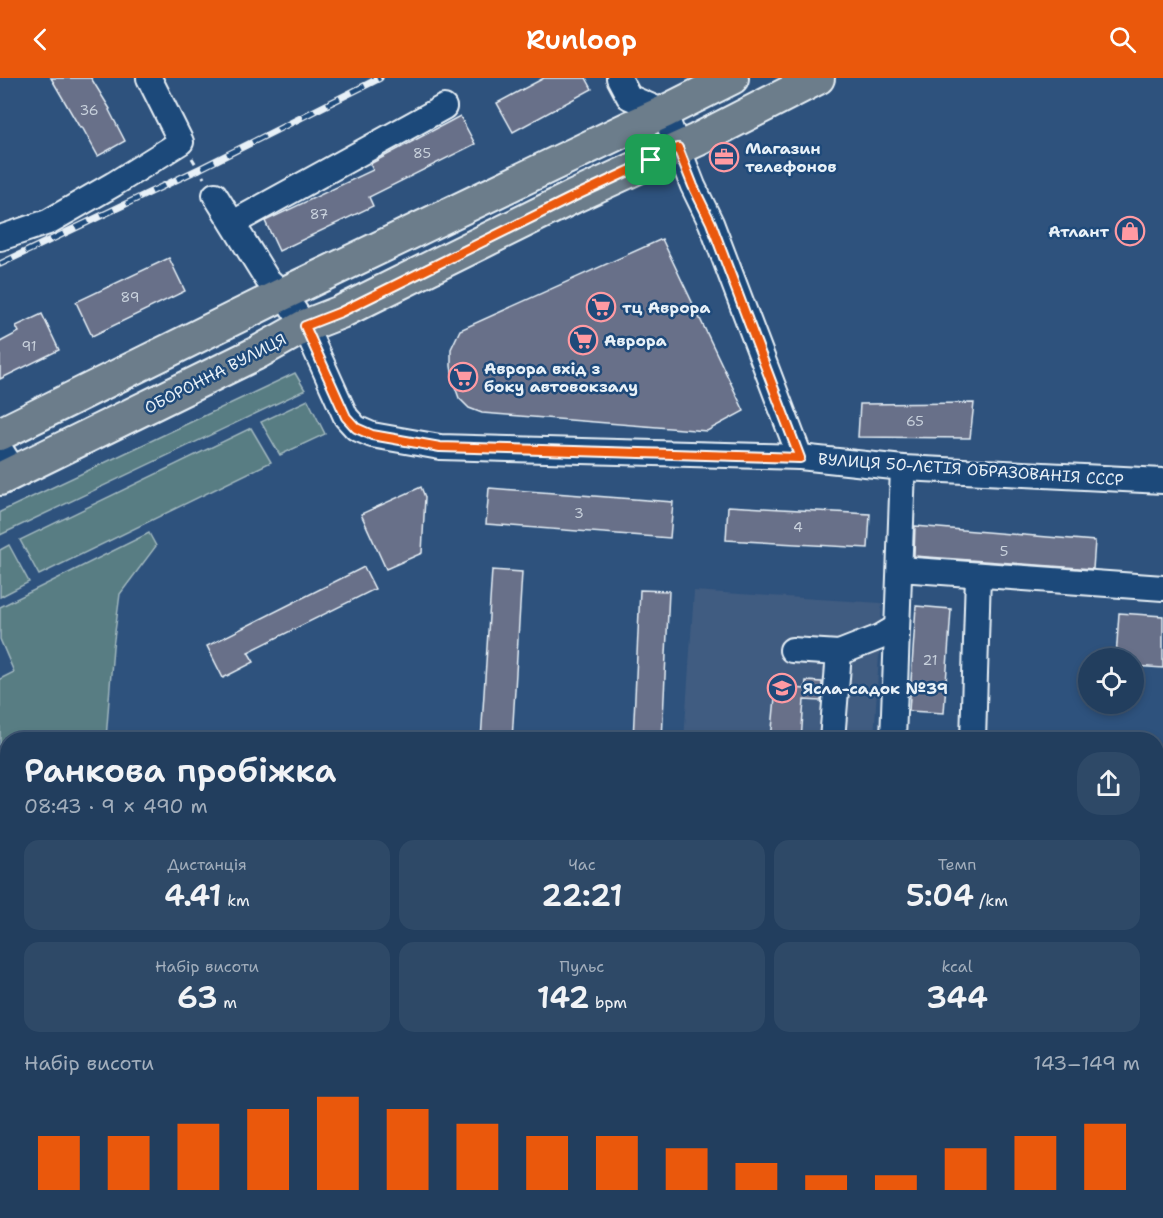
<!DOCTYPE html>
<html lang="uk">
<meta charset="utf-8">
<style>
:root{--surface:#223e5e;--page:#2e4967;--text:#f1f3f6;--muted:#a2aebc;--line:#3f5773;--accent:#ea580c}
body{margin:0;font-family:"Shantell Sans",sans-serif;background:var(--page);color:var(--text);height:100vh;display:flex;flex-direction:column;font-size:22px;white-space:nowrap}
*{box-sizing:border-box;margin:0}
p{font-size:20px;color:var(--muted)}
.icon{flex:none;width:33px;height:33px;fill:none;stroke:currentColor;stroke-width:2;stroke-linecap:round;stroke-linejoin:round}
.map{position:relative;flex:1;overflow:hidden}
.side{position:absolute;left:0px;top:654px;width:1164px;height:486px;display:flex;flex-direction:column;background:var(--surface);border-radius:24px 24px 0 0;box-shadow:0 3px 9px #0003,0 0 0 2px var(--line)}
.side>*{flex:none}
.buttons{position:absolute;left:1078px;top:570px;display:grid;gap:12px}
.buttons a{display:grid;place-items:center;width:66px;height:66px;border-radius:50%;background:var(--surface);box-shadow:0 3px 9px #0003,0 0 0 2px var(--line);font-size:30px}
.pin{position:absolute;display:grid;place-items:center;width:51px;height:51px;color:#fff;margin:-26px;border-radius:12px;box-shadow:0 3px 9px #0006}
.round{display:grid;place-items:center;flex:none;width:63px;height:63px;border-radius:24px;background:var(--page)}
.overview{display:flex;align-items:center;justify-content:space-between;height:102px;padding:0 24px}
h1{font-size:33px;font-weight:600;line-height:45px}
.figures{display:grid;grid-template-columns:repeat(3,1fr);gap:9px;height:102px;padding:6px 24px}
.figures div{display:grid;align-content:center;border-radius:15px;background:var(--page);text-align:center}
.figures b{font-size:30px;font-weight:600}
.figures small{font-size:16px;font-weight:400}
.figures p{font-size:16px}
.chart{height:168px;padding:12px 24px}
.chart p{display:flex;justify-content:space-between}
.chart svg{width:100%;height:108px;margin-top:6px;stroke:var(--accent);stroke-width:6}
header{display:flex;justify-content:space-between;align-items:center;height:78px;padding:0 24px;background:var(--accent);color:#fff;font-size:27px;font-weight:600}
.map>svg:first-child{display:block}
.built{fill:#3f5b81}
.green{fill:#597d83;stroke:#a0b7be;stroke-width:1.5}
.building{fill:#687089;stroke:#e8f1f8;stroke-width:1.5}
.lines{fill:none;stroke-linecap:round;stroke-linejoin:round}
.minor-casing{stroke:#e8f1f8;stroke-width:28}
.major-casing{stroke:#e8f1f8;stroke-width:36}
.path{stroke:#e8f1f8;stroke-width:3;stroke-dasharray:6 4.5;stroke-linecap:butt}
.minor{stroke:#1f4a7a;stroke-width:24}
.major{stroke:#6c7d8b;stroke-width:32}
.rail-casing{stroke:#e8f1f8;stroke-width:7}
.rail{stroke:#1f4a7a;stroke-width:4.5;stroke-dasharray:14;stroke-linecap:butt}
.route-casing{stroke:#fff;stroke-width:12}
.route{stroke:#ea580c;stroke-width:8}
.labels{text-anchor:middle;stroke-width:5;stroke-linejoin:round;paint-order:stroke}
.number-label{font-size:14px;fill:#c8d1dc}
.poi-label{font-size:16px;font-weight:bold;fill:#e8f1f8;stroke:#1f4a7a;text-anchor:start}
.street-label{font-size:16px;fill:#e8f1f8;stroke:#1f4a7a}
</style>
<header><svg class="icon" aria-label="back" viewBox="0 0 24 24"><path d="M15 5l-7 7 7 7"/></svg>Runloop<svg class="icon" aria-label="search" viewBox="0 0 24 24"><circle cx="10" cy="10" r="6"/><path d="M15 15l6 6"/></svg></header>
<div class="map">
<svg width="1163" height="1140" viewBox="0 0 1163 1140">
<rect width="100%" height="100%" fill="#2e527d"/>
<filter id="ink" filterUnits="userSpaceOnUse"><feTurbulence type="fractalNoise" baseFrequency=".0167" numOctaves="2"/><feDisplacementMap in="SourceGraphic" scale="12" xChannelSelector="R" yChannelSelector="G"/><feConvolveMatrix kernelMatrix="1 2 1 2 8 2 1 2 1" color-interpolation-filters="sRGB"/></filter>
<g filter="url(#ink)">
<g class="built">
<path d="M 694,513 L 882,525 L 874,661 L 684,662 Z"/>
<path d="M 137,1132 L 559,1133 L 559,1140 L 136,1140 Z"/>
</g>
<g class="green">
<path d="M 295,295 L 305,312 L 0,457 L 0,434 Z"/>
<path d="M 308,322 L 325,356 L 280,377 L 261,344 Z"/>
<path d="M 251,350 L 271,384 L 39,497 L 20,462 Z"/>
<path d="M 149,455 L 156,468 L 120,516 L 113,569 L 106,661 L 8,662 L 7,729 L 0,732 L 0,601 L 14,594 L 0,561 L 0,529 Z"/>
<path d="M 9,467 L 29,504 L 0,519 L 0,472 Z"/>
<path d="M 0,919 L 8,919 L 8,1132 L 99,1133 L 98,1140 L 0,1140 Z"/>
</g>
<g class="building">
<path d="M 51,0 L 91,0 L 110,31 L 109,32 L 125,63 L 98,78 L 82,49 L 80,50 Z"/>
<path d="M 544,0 L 586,0 L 592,11 L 513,54 L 497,25 Z"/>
<path d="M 460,38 L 475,66 L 369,119 L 373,128 L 279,173 L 265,143 L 373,92 L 370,86 Z"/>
<path d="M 662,161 L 744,333 L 707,353 L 482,335 L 469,330 L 459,320 L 454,306 L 451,288 L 451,271 L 460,252 Z"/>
<path d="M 169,180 L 185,213 L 92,258 L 76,224 Z"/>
<path d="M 42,236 L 59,272 L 0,301 L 0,264 L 19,254 L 16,248 Z"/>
<path d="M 974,325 L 970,360 L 858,359 L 860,326 Z"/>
<path d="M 421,409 L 425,419 L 422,475 L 386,491 L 361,436 Z"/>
<path d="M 489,410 L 673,424 L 670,460 L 486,446 Z"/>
<path d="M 728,428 L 870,436 L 868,470 L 726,462 Z"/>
<path d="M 915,448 L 1095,463 L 1093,491 L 914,478 Z"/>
<path d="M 364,489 L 375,511 L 248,574 L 254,584 L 223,600 L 207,568 Z"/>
<path d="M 492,492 L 522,494 L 512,662 L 481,662 Z"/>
<path d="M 640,512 L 669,513 L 662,662 L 633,662 Z"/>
<path d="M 916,528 L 951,531 L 944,635 L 909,633 Z"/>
<path d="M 1119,535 L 1163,538 L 1163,590 L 1134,588 L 1134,580 L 1116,580 Z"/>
<path d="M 806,603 L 822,604 L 821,623 L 804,622 L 801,662 L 771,662 L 776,609 L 805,611 Z"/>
</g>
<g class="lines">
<g class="minor-casing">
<g id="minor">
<path d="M 619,0 L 629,19 L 664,34 L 693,108 L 711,145 L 800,379"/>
<path d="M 215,117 L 267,201 L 283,216 L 305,248 L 346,339 L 356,350 L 372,357 L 440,369 L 800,379 L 903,390 L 1163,403"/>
<path d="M 233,145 L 444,29"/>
<path d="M 0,160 L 48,144 L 114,106 L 181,64 L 149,0"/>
<path d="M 0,371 L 15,394"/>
<path d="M 900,491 L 1163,510"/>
<path d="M 792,572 L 839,575 L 832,662"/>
<path d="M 839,575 L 880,559 L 897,549"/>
<path d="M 893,662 L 903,390"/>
<path d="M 973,662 L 978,497"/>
<path d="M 1156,730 L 1163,730"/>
<path d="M 1156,839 L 1158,812"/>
<path d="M 1156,890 L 1163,890"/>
<path d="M 1156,970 L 1163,970"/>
<path d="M 480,1140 L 482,1132"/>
<path d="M 611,1140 L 611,1132"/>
<path d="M 817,1140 L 818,1132"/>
<path d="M 947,1140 L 948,1132"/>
<path d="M 1137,1140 L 1137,1132"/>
</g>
</g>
<g class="major-casing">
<g id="major">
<path d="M 0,356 L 283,216 L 633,48 L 664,34 L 732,0"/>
<path d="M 0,401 L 255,276 L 305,248 L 341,234 L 573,119 L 697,62 L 818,0"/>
</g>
</g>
<path class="path" d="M 192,80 L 204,100"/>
<use href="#minor" class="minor"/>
<use href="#major" class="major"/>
<g class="rail-casing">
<path id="rail" d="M 0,186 L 199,91 L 380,0"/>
</g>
<use href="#rail" class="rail"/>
</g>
</g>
<g class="lines" filter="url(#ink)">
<g class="route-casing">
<path id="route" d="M 678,70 L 693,108 L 711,145 L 800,380 L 440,369 L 372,357 L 356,350 L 346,339 L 305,248 L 341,234 L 573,119 Z"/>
</g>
<use href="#route" class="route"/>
</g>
<defs>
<g id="office-ring" transform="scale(1.5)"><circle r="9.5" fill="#1f4a7a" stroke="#ff9aa2" stroke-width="1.5"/><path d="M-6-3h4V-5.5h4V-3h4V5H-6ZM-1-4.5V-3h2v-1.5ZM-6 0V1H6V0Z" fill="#ff9aa2"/></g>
<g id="shop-ring" transform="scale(1.5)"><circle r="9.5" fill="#1f4a7a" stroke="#ff9aa2" stroke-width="1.5"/><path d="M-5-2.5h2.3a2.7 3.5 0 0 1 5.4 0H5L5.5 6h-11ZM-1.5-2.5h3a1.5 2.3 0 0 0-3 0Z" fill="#ff9aa2"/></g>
<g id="supermarket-ring" transform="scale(1.5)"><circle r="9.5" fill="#1f4a7a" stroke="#ff9aa2" stroke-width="1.5"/><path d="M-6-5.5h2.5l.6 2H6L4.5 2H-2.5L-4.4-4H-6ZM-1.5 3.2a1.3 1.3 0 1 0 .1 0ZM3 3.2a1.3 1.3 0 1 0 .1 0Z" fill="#ff9aa2"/></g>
<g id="school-ring" transform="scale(1.5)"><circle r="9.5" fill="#1f4a7a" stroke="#ff9aa2" stroke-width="1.5"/><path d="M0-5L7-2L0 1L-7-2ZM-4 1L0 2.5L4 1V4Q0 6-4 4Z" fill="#ff9aa2"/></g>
</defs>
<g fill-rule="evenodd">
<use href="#office-ring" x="724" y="79"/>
<use href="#shop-ring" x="1130" y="153"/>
<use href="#supermarket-ring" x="601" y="229"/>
<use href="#supermarket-ring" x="583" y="262"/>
<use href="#supermarket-ring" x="463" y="299"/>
<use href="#school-ring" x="782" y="610"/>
</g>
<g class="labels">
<g class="number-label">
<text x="89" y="37">36</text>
<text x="422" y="80">85</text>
<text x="319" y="141">87</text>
<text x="130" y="224">89</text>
<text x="29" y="273">91</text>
<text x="915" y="348">65</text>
<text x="579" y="440">3</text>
<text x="798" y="454">4</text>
<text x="1004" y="478">5</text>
<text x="930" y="587">21</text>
</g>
<g class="poi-label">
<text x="745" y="76">Магазин<tspan x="745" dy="18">телефонов</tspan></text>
<text x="1109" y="159" text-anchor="end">Атлант</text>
<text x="622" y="235">тц Аврора</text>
<text x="604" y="268">Аврора</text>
<text x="484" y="296">Аврора вхід з<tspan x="484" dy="18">боку автовокзалу</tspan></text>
<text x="803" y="616">Ясла-садок №39</text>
</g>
<g class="street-label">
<text transform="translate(215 295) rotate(-27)" y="6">ОБОРОННА ВУЛИЦЯ</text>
<text transform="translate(971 391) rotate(4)" y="6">ВУЛИЦЯ 50-ЛЄТІЯ ОБРАЗОВАНІЯ СССР</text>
</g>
</g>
</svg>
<div class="buttons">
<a><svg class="icon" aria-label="locate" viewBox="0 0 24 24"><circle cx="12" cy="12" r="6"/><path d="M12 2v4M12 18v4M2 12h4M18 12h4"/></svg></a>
</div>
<div class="pin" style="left:651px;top:82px;background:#1e9e55"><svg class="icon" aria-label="arrive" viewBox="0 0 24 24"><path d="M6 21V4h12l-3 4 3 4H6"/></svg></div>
<section class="side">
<div class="overview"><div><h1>Ранкова пробіжка</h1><p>08:43 · 9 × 490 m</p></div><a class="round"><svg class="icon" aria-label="share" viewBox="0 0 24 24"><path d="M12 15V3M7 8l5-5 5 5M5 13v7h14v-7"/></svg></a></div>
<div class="figures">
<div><p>Дистанція</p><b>4.41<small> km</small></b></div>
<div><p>Час</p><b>22:21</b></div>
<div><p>Темп</p><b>5:04<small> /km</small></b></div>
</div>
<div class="figures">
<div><p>Набір висоти</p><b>63<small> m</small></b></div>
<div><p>Пульс</p><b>142<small> bpm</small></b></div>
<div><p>kcal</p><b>344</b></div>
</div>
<div class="chart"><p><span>Набір висоти</span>143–149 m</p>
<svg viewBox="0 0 160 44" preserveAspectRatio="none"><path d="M5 44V22M15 44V22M25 44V17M35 44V11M45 44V6M55 44V11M65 44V17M75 44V22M85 44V22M95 44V27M105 44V33M115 44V38M125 44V38M135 44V27M145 44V22M155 44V17"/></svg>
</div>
</section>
</div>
